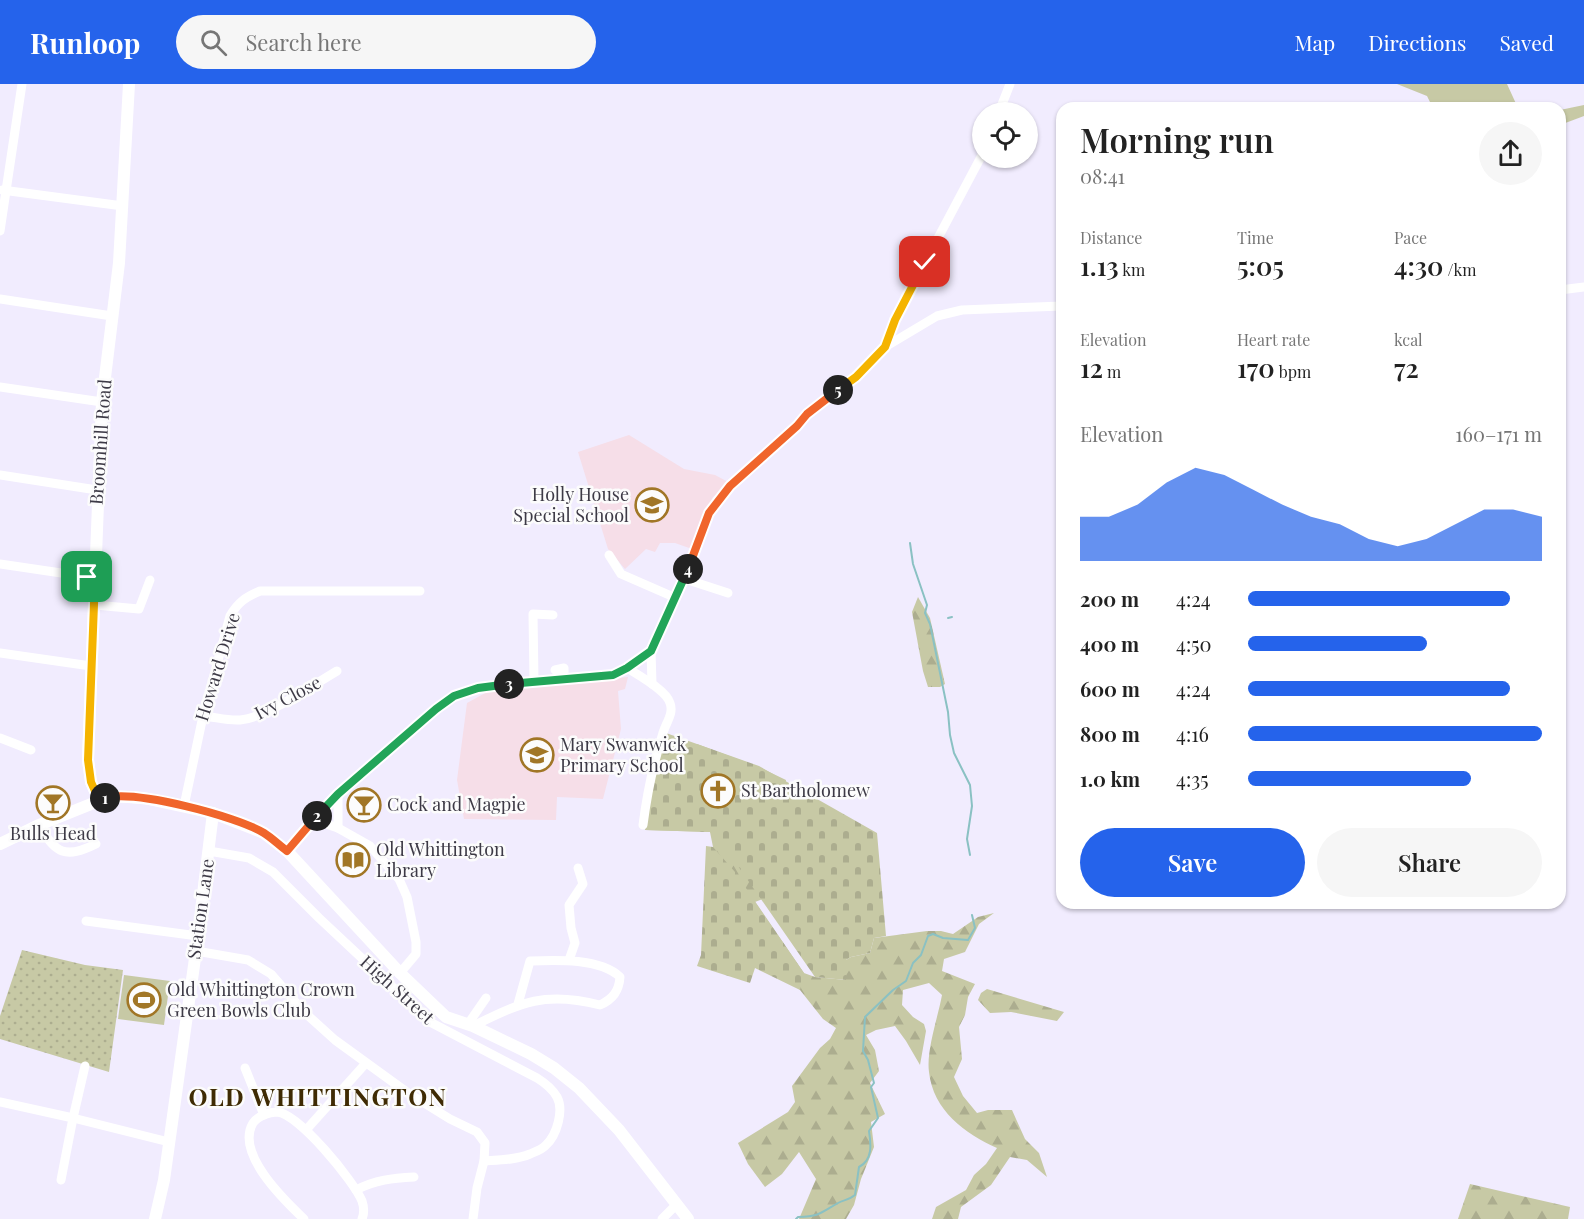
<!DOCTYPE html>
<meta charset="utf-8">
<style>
:root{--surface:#fff;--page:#f6f6f6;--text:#222;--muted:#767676;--accent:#2563eb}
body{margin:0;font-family:"Playfair Display",serif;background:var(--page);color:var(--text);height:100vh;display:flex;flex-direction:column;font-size:22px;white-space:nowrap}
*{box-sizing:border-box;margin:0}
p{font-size:20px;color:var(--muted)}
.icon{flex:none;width:33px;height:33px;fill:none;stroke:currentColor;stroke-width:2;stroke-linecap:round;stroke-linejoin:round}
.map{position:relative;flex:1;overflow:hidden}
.panel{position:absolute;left:1056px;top:18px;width:510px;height:807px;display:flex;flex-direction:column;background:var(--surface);border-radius:18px;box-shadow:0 2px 4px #0004}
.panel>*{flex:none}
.controls{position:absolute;left:972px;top:18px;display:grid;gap:12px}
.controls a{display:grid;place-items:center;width:66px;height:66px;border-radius:50%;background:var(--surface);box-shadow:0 2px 4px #0004;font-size:30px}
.pin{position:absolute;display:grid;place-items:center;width:51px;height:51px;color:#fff;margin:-26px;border-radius:12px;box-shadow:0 3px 9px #0006}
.km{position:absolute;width:30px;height:30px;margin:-15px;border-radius:50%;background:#222;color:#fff;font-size:16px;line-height:30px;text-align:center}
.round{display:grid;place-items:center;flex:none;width:63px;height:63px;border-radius:32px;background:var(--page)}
.overview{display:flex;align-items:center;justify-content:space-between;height:102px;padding:0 24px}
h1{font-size:33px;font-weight:600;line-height:45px}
.stats{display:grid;grid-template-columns:repeat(3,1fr);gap:9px;height:102px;padding:6px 24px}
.stats div{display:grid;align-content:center}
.stats b{font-size:26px;font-weight:600}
.stats small{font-size:16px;font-weight:400}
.stats p{font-size:16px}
.chart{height:168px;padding:12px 24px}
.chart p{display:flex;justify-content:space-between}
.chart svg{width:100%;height:108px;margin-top:6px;fill:var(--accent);opacity:.7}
.action{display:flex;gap:12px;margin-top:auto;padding:12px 24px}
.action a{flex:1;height:69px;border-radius:36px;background:var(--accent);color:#fff;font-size:24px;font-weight:600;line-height:69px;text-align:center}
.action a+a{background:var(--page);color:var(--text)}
ul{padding:0 24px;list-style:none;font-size:20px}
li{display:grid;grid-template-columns:96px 72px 1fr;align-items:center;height:45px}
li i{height:15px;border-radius:8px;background:var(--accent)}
header{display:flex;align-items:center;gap:36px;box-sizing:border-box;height:84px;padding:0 30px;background:var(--accent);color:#fff}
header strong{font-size:28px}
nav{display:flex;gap:33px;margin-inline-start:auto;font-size:21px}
.search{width:420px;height:54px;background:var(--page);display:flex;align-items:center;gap:15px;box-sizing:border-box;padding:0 21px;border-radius:33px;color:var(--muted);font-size:22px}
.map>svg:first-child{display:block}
.education{fill:#f6dee8}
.green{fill:#c7c9a5}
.forest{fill:url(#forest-firs)}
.cemetery{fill:url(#cemetery-stones)}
.park{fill:url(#park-dots)}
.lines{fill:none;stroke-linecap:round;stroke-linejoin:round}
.stream{stroke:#8ac1c3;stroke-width:2}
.street{stroke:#fff;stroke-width:9}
.secondary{stroke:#fff;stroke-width:12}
.split-1-casing{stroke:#fff;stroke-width:12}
.split-2-casing{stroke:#fff;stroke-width:12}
.split-3-casing{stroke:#fff;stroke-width:12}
.split-4-casing{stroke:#fff;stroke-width:12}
.split-5-casing{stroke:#fff;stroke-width:12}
.split-6-casing{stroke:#fff;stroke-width:12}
.split-1{stroke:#f5b400;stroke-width:8}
.split-2{stroke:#f0652b;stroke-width:8}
.split-3{stroke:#22a559;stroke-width:8}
.split-4{stroke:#22a559;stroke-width:8}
.split-5{stroke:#f0652b;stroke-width:8}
.split-6{stroke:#f5b400;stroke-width:8}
.labels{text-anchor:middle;stroke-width:5;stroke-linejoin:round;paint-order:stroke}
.street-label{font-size:18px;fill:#3d3a46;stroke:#fcfcfc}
.poi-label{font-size:18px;fill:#3d3a46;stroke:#fcfcfc;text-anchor:start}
.district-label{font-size:24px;font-weight:bold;letter-spacing:1.5px;fill:#3f2b04;stroke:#fcfcfc}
</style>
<header>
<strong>Runloop</strong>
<div class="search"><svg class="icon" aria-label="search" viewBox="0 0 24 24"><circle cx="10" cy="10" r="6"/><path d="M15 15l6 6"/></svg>Search here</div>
<nav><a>Map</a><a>Directions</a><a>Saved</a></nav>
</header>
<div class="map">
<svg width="1584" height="1135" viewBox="0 0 1584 1135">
<defs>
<pattern id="forest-firs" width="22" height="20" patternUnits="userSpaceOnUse" patternTransform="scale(1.5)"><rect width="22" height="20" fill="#c7c9a5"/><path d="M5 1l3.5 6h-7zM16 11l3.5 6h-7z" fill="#acad8f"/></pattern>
<pattern id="cemetery-stones" width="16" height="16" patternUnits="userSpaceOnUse" patternTransform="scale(1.5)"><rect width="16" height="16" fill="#c7c9a5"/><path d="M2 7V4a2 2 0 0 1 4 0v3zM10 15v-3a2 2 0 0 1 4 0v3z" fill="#acad8f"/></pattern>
<pattern id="park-dots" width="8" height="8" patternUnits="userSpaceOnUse" patternTransform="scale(1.5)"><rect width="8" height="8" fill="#c7c9a5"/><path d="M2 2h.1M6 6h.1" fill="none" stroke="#acad8f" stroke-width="1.8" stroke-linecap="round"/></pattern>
</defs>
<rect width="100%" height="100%" fill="#f1ecfe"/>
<g class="education">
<path d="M 629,351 L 684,385 L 715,391 L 730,399 L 713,413 L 705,429 L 692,465 L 675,459 L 660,459 L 655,468 L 646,465 L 625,485 L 608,465 L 578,368 Z"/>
<path d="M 628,593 L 625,605 L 618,607 L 621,645 L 603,715 L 557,713 L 556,736 L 464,735 L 457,696 L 467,619 L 487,608 L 525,602 Z"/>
</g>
<g class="green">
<path d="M 1397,0 L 1507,0 L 1518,24 L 1433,24 L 1427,12 Z"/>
<path d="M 1584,21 L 1584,32 L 1560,41 L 1560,26 Z"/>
<path d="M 124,891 L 170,897 L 164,941 L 118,935 Z"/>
</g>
<g class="forest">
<path d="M 918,513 L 930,534 L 945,600 L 940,603 L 928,603 L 923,587 L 912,528 Z"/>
<path d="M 697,660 L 759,683 L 786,696 L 770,812 L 755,818 L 804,889 L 815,893 L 846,896 L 846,876 L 851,873 L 870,869 L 874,854 L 927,847 L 941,847 L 953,850 L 978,833 L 994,829 L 979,840 L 965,868 L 944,875 L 942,887 L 975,900 L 968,913 L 965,931 L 959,943 L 962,975 L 954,993 L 963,1012 L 977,1029 L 988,1026 L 1012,1026 L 1025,1055 L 1039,1069 L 1047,1093 L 1027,1076 L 1010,1073 L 991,1101 L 961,1123 L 958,1135 L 932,1135 L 936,1123 L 966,1106 L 974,1091 L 986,1080 L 997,1064 C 965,1050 933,1026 929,988 C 926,967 938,933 942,911 L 929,899 L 903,906 L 902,921 L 913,933 L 924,940 L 926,947 L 920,981 L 906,957 L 895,942 L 876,946 L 866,951 L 875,966 L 879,987 L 870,999 L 885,1030 L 871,1038 L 874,1063 L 861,1095 L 854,1121 L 846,1135 L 799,1135 L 816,1095 L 799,1068 L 782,1090 L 765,1103 L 748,1080 L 738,1059 L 788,1028 L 795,1018 L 792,1002 L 820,964 L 830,955 L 836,944 L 823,935 L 800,906 L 712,777 L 713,763 L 710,748 L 645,746 Z"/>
<path d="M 987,905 L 1064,928 L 1057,937 L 1011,928 L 990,929 L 978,916 L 981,909 Z"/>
<path d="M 1470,1100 L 1570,1123 L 1568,1135 L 1458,1135 Z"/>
</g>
<g class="cemetery">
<path d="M 666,649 L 759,682 L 877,749 L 886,852 L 874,854 L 870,869 L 851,873 L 846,876 L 846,896 L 815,893 L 738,782 L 710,748 L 645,746 L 650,709 Z"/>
<path d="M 706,762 L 713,763 L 735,788 L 804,889 L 800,906 L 755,884 L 750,899 L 697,882 L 701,871 Z"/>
</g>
<path class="park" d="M 22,866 L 85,881 L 123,886 L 109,988 L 0,955 L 0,932 Z"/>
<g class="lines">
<g class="stream">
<path d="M 910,459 L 913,480 L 927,521 L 925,529 L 930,540 L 948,628 L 950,651 L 954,669 L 970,701 L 972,722 L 967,755 L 970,771"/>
<path d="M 948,534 L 952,533"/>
<path d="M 796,1135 L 798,1133 C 820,1132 819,1130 838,1119 C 843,1116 849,1116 855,1111 L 859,1083 C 873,1076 871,1060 869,1047 L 878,1034 L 871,1003 L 874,999 L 868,976 L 863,967 L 865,933 L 893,906 L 906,897 L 913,879 L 921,871 L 928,852 L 933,850 L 943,854 L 968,856 L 975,844 L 972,831"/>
</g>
<g class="street">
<path d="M 999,28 L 1010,0"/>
<path d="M 2,106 L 123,122"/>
<path d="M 0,147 L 22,0"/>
<path d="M 1560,206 L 1584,203"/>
<path d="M 0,215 L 112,232"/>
<path d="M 885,263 L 895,235 L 982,71"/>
<path d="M 0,303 L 102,318"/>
<path d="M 0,391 L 97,406"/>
<path d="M 609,471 L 621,490 L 676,514"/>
<path d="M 0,480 L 95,494"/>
<path d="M 685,495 L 728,509"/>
<path d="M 95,521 L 139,525 L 150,496"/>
<path d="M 651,567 L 652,600"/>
<path d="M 0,569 L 91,582"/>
<path d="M 627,584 C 638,591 666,606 670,619 C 674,630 666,638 663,649 C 653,680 647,710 643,741"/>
<path d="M 555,586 L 564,584 L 564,594"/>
<path d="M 534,597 L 533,530 L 553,531"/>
<path d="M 203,632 C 215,633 228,637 240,636 C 266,634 313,601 337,587"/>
<path d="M 0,654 L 31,666"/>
<path d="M 338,710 L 338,744"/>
<path d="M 184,722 L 203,632 L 230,532 C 238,518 246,513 260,507 L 420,507"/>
<path d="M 317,731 L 329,741 L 338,744 L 370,762 L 399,795 L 407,813 L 416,858 L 416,870 L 400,889"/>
<path d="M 39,741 C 56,770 65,775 96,760"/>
<path d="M 209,767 L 249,774 L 273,788 L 319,834 L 430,938 L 537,994 C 545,999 552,1004 557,1013 C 564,1026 557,1051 546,1061 C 543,1065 535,1068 530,1070 C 516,1076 499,1076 484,1077"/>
<path d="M 287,767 L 338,710 L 436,625 L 454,612 L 489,602 L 613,591 L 627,584 L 651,567 L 685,495 L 709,429 L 730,402 L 797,342 L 807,330 L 856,293 L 885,263 L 937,232 L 962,226 L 1062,222"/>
<path d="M 86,837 L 198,852"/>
<path d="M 196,867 L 248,876 L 271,890 L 304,928 L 335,956 L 408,1009 L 450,1035 L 477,1048 L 485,1059 L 484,1077 L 477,1104 L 473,1135"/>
<path d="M 569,876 L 575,859 L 571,844 L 569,821 L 583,800 L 578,784"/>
<path d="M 468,940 L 486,914"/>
<path d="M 473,942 C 522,918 545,907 600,921 C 613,915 619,907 620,893 C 600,874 556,876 530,877 L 518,920"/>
<path d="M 245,984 L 264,1031"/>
<path d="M 0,1018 L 73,1034 L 169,1058"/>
<path d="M 306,1046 L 366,979"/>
<path d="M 61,1096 L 73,1034 L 85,982"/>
<path d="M 356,1106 C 375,1096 393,1094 414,1093"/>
<path d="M 304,1135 C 284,1116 235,1069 253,1039 C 258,1032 269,1028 277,1028 C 298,1029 354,1097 362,1117 C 364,1123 364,1130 362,1135"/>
<path d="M 662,1135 L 676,1121"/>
</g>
<g class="secondary">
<path d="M 99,716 L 91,698 L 88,676 L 102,318 L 119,179 L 129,0"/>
<path d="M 0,760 L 39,741 L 111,712 L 144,714 L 213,729 L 264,749 L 287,767 L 400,889 L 446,933 L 473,942 L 531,970 L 554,984 L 579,1004 L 619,1046 L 688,1135"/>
<path d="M 155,1135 L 164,1096 L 196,867 L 213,729"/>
</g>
</g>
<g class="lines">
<g class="split-1-casing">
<path id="split-1" d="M 87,493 L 95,494 L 88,676 L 91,698 L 99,716 L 105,714"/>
</g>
<g class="split-2-casing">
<path id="split-2" d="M 105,714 C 136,706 236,732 264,749 C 272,754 279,761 287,767 L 317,732"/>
</g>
<g class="split-3-casing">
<path id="split-3" d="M 317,732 L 338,710 L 436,625 L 454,612 L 478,604 L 509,600"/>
</g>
<g class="split-4-casing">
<path id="split-4" d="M 509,600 L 613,591 L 627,584 L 651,567 L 688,485"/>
</g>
<g class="split-5-casing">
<path id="split-5" d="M 688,485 L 709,429 L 730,402 L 797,342 L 807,330 L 838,306"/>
</g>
<g class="split-6-casing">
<path id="split-6" d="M 838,306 L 856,293 L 885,263 L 895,236 L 925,178"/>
</g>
<use href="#split-1" class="split-1"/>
<use href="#split-2" class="split-2"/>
<use href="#split-3" class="split-3"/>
<use href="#split-4" class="split-4"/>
<use href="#split-5" class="split-5"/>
<use href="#split-6" class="split-6"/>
</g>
<defs>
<g id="school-ring" transform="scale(1.725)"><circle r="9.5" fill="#fcfcfc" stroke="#a17626" stroke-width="1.5"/><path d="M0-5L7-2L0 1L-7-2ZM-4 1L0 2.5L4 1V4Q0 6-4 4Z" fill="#a17626"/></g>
<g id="church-ring" transform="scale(1.725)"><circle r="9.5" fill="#fcfcfc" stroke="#a17626" stroke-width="1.5"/><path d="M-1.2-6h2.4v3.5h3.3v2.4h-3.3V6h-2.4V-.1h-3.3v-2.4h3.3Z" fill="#a17626"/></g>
<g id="bar-ring" transform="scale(1.725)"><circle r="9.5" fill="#fcfcfc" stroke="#a17626" stroke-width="1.5"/><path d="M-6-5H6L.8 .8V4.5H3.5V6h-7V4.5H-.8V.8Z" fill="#a17626"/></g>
<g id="library-ring" transform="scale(1.725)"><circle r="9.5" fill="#fcfcfc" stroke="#a17626" stroke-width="1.5"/><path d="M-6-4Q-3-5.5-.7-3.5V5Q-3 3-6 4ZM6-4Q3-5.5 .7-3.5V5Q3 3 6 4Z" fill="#a17626"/></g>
<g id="stadium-ring" transform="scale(1.725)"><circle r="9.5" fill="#fcfcfc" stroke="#a17626" stroke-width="1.5"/><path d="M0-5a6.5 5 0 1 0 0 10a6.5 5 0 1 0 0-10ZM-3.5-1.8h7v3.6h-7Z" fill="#a17626"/></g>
</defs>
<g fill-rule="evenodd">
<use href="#school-ring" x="652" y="421"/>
<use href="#school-ring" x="537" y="671"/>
<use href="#church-ring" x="718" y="707"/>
<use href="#bar-ring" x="53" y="719"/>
<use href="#bar-ring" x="364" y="721"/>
<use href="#library-ring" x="353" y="776"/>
<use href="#stadium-ring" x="144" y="916"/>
</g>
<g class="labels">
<g class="street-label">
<text transform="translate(101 358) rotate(-86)" y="6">Broomhill Road</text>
<text transform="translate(218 583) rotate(-73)" y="6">Howard Drive</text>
<text transform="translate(288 614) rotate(-28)" y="6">Ivy Close</text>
<text transform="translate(201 825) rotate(-82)" y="6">Station Lane</text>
<text transform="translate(397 906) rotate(42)" y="6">High Street</text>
</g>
<g class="poi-label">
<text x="629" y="417" text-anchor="end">Holly House<tspan x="629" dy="21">Special School</tspan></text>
<text x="560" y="667">Mary Swanwick<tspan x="560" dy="21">Primary School</tspan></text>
<text x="741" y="713">St Bartholomew</text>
<text x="387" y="727">Cock and Magpie</text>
<text x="53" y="756" text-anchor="middle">Bulls Head</text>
<text x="376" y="772">Old Whittington<tspan x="376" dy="21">Library</tspan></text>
<text x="167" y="912">Old Whittington Crown<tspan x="167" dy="21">Green Bowls Club</tspan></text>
</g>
<g class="district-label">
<text x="318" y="1022">OLD WHITTINGTON</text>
</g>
</g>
</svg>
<div class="controls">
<a><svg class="icon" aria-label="locate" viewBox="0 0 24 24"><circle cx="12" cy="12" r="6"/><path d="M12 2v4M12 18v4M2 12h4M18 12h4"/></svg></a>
</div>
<div class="pin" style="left:87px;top:493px;background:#1e9e55"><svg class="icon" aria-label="arrive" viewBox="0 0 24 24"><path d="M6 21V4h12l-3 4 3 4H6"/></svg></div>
<div class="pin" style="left:925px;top:178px;background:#d93025"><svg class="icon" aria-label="check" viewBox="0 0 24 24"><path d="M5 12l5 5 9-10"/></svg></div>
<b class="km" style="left:105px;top:714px">1</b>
<b class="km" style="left:317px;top:732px">2</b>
<b class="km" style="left:509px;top:600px">3</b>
<b class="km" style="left:688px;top:485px">4</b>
<b class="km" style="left:838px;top:306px">5</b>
<section class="panel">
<div class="overview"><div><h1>Morning run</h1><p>08:41</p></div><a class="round"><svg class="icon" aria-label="share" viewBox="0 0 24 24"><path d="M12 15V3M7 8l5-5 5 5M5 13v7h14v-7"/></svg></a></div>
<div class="stats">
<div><p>Distance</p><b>1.13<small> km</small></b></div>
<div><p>Time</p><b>5:05</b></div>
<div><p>Pace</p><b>4:30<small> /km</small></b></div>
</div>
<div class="stats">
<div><p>Elevation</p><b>12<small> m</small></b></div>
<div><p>Heart rate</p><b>170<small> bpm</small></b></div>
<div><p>kcal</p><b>72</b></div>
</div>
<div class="chart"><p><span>Elevation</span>160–171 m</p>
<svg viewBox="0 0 160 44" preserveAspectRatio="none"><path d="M0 44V26L10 26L20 21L30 12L40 6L50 9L60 15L70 21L80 26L90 29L100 35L110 38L120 35L130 29L140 23L150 23L160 26V44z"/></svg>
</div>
<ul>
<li><b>200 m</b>4:24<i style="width:89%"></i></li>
<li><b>400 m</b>4:50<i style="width:61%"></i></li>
<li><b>600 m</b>4:24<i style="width:89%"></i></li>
<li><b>800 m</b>4:16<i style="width:100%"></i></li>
<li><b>1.0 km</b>4:35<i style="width:76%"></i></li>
</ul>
<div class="action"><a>Save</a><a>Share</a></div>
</section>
</div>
